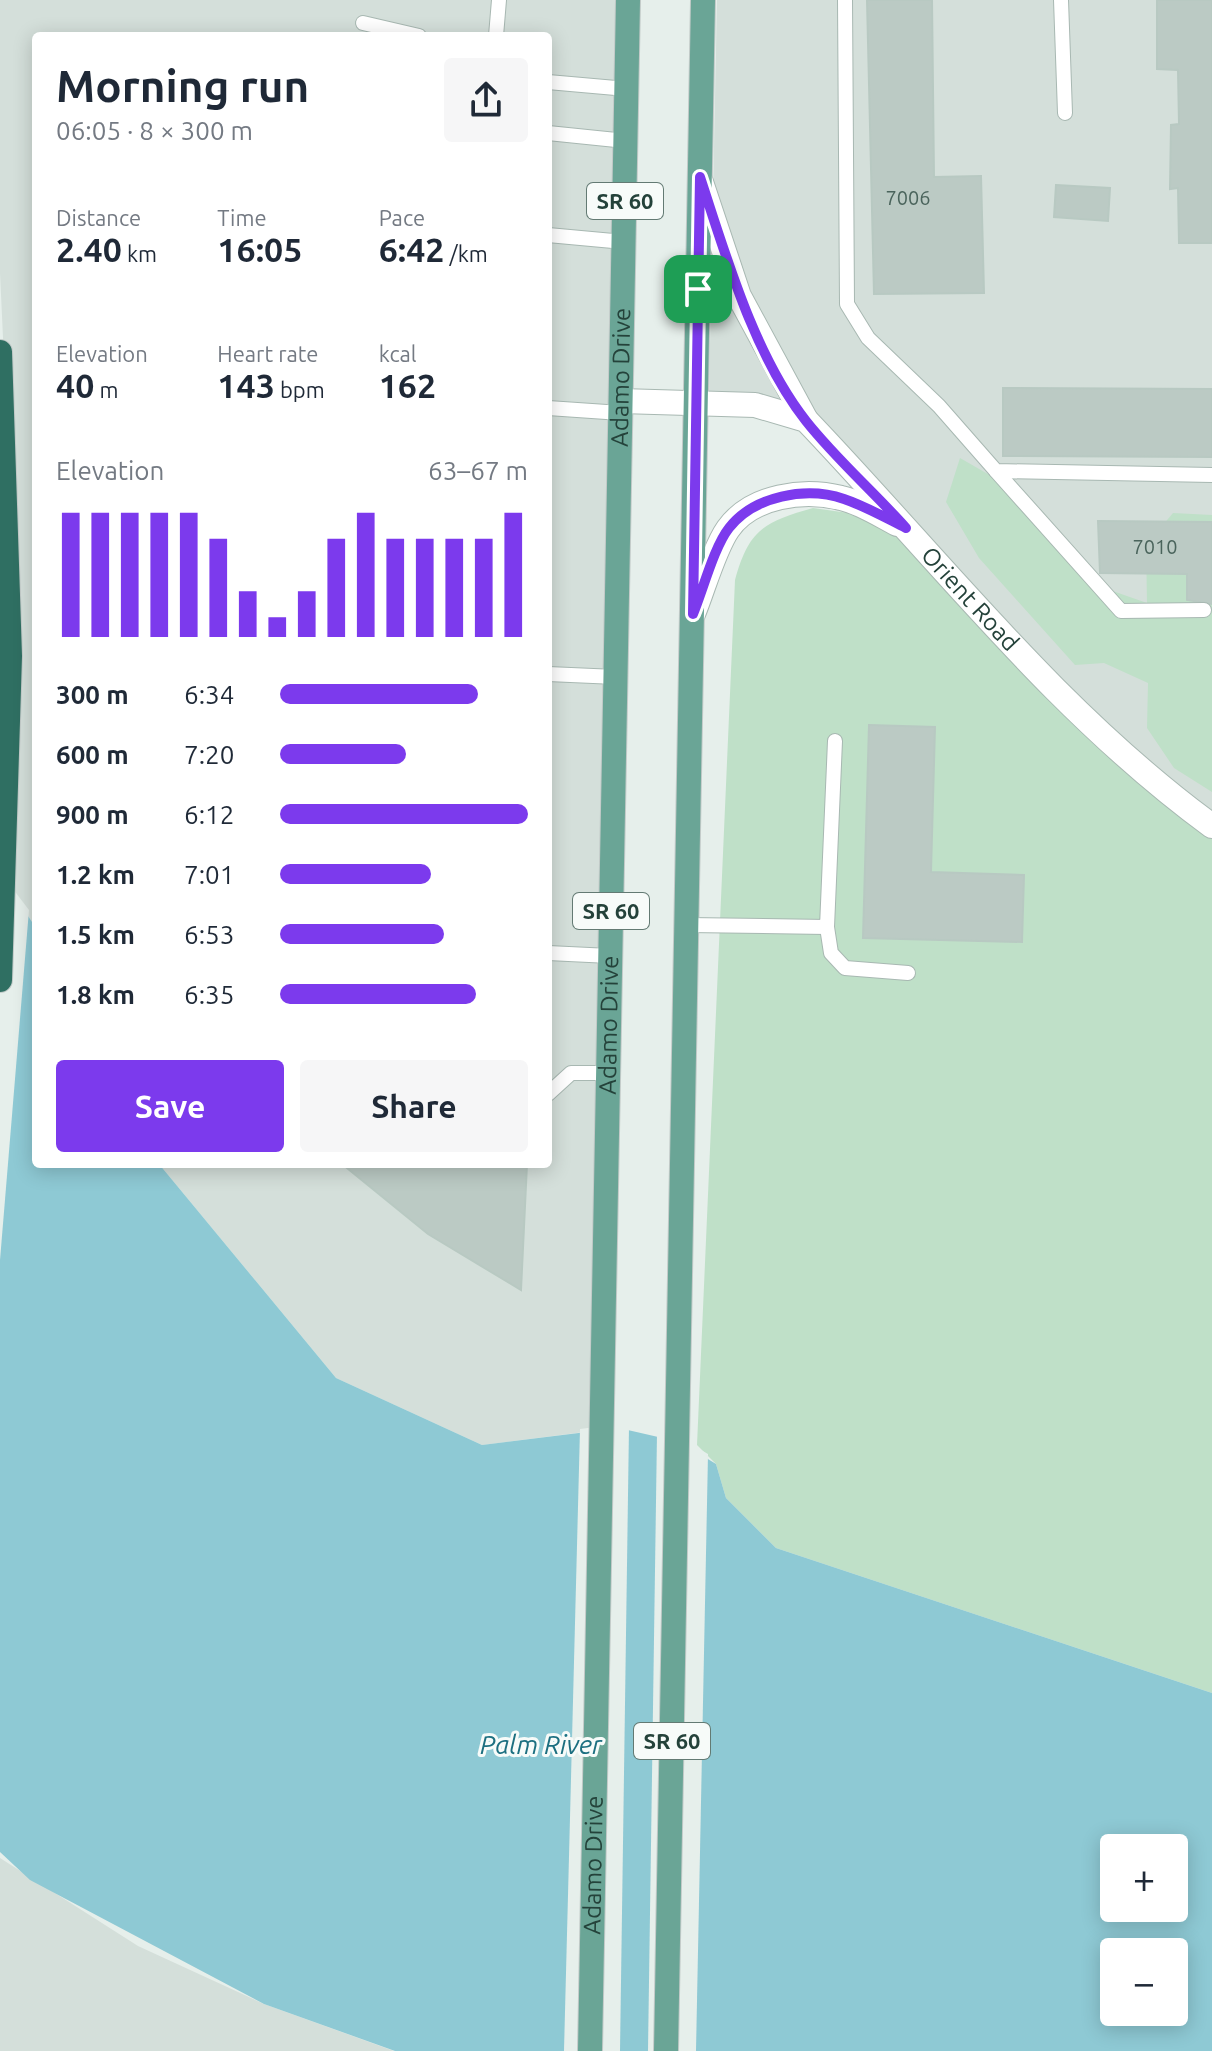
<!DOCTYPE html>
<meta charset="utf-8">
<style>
:root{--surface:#fff;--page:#f6f6f7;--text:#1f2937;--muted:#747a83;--accent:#7c3aed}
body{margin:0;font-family:Ubuntu,sans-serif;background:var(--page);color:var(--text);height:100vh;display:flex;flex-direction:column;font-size:30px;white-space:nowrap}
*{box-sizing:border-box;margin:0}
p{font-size:26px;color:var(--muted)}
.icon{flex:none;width:44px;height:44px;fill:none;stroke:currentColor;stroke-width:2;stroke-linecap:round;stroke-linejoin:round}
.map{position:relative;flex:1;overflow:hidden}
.panel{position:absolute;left:32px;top:32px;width:520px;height:1136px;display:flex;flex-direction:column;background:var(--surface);border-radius:8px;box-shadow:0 4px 20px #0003}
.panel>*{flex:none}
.buttons{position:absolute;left:1100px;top:1834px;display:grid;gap:16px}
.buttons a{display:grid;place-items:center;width:88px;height:88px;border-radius:8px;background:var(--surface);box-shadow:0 4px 20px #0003;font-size:40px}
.pin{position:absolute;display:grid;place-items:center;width:68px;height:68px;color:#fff;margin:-34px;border-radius:16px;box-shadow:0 4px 12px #0006}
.round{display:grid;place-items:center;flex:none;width:84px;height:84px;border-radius:8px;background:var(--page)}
.overview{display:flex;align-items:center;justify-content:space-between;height:136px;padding:0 24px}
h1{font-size:44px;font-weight:600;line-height:60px}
.stats{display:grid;grid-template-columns:repeat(3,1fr);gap:12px;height:136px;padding:8px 24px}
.stats div{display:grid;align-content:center}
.stats b{font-size:34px;font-weight:600}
.stats small{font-size:22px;font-weight:400}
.stats p{font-size:22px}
.chart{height:224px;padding:16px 24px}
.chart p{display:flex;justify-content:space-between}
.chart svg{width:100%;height:144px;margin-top:8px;stroke:var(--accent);stroke-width:6}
.button{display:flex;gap:16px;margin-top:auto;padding:16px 24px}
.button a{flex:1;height:92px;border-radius:8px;background:var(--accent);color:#fff;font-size:32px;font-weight:600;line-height:92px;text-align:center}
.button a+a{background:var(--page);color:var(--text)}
ul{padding:0 24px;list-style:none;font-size:26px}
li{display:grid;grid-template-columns:128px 96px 1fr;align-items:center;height:60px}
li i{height:20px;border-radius:10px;background:var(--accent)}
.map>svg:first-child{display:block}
.built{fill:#d4dfda}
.green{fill:#bfe0c8}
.water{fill:#8ec9d4;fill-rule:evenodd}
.pier{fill:#e6efeb}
.building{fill:#bbcac4;stroke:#b8c9c2;stroke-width:2}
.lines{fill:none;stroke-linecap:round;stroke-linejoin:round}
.service-casing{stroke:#a8b8b2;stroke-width:16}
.tertiary-casing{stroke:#a8b8b2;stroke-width:26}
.primary-casing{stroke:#c2cac8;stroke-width:26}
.motorway-casing{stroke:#c2cac8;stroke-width:26}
.service{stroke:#fff;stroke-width:14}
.tertiary{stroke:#fff;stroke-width:24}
.primary{stroke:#6aa596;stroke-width:24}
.motorway{stroke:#2f6f62;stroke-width:24}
.route-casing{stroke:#fff;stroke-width:16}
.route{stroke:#7c3aed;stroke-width:10}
.labels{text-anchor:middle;stroke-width:6;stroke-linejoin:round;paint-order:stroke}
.number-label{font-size:20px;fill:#4a645c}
.shield{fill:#f7fbf9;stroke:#637a73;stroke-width:2}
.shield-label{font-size:22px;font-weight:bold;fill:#24423a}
.street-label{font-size:24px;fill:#24423a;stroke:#f7fbf9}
.water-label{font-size:26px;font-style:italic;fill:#1c6f80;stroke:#f7fbf9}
</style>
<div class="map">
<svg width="1212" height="2051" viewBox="0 0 1212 2051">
<rect width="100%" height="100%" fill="#e6efeb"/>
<g class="built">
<path d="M 0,0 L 630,0 L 592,1431 L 482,1445 L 336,1378 L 159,1164 L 548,1164 L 548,36 L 36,36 L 36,942 L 34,925 L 10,888 L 15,595 L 0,273 Z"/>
<path d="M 717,0 L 1212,0 L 1212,819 L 1046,673 L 795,410 L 709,394 Z"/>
<path d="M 0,1858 L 138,1946 L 264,2004 L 394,2051 L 0,2051 Z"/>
</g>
<g class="green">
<path d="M 960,458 L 1007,485 L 1084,581 L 1147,603 L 1146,545 L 1173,513 L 1212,515 L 1212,792 L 1174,768 L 1147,728 L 1148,683 L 1104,663 L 1075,665 L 979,558 L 946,502 Z"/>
<path d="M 813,508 L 877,517 L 1212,833 L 1212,1693 L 776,1548 L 726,1498 L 716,1464 L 697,1445 L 735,580 C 749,529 764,522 813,508 Z"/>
</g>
<path class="water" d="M 0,873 L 34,925 L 36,942 L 36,1164 L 159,1164 L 336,1378 L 482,1445 L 619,1428 L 680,1442 L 716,1464 L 726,1498 L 776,1548 L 1212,1693 L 1212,2051 L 395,2051 L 264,2004 L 30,1880 L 0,1852 ZM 1114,1848 L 1174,1848 L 1174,1908 L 1114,1908 ZM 1114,1952 L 1174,1952 L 1174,2012 L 1114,2012 Z"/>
<g class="pier">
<path d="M 0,872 L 29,910 L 0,1260 Z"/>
<path d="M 619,1424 L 629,1426 L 620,2051 L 564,2051 L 580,1429 Z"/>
<path d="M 657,1433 L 682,1439 L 708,1454 L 696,2051 L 648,2051 Z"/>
</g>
<g class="building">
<path d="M 867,0 L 932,0 L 934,177 L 981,176 L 984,293 L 874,294 Z"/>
<path d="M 1157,0 L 1212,0 L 1212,243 L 1179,243 L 1178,188 L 1170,189 L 1171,125 L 1179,124 L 1178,70 L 1157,69 Z"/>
<path d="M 1056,185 L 1110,188 L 1108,221 L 1054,217 Z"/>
<path d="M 1003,388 L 1212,389 L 1212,457 L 1003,456 Z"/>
<path d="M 1098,521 L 1212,522 L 1212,604 L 1187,600 L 1187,574 L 1100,573 Z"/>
<path d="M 869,725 L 935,727 L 931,872 L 1024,875 L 1022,942 L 863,938 Z"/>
<path d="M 342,1164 L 527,1164 L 521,1290 L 428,1234 Z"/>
</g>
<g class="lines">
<g class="service-casing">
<g id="service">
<path d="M 845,0 L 847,304 L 868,338 L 939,406 L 996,471 L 1212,475"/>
<path d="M 1061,0 L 1065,113"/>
<path d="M 363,23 L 419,36"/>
<path d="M 496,36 L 499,0"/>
<path d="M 548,82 L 627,89"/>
<path d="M 548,133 L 626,141"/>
<path d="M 548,235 L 624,242"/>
<path d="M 548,408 L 621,413"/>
<path d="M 996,471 L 1121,611 L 1204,610"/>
<path d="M 548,674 L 616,677"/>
<path d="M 687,925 L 827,927 L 835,741"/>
<path d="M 827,927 L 831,953 L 845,968 L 908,973"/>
<path d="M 548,953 L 610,956"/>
<path d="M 548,1094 L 571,1073 L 609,1073"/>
</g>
</g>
<g class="tertiary-casing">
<g id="tertiary">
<path d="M 701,182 L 739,296 L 806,420"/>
<path id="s1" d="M 621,401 L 755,405 L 806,420 C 938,558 1056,712 1212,826"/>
<path d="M 693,614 C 703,590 714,549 728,529 C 752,495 804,489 841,498 C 860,502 880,515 897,524"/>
</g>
</g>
<g class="primary-casing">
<g id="primary">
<path id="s2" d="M 590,2051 L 628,0"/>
<path d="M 666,2051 L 703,0"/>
</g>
</g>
<g class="motorway-casing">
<path id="motorway" d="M 0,352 L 10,656 L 0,980"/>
</g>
<use href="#service" class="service"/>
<use href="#tertiary" class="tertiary"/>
<use href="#primary" class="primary"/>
<use href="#motorway" class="motorway"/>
</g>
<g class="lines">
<g class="route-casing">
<path id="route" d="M 700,177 C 726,256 754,355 806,421 C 836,459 874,492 906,528 C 886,518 865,506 844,499 C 806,486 754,496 729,528 C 714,547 703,590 693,614 Z"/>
</g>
<use href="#route" class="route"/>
</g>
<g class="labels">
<g class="number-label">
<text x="908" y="205">7006</text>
<text x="1155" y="554">7010</text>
</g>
<g class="shield">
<rect x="587" y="183" width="76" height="36" rx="6"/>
<rect x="573" y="893" width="76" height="36" rx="6"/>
<rect x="634" y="1723" width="76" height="36" rx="6"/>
</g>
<g class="shield-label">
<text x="625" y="209">SR 60</text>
<text x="611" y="919">SR 60</text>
<text x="672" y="1749">SR 60</text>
</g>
<g class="street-label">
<text dy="8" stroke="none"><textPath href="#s2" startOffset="1674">Adamo Drive</textPath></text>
<text dy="8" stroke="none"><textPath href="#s1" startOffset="430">Orient Road</textPath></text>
<text dy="8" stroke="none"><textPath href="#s2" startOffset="1026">Adamo Drive</textPath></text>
<text dy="8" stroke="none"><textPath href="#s2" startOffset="186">Adamo Drive</textPath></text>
</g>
<g class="water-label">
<text x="541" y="1754">Palm River</text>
</g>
</g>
</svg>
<div class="buttons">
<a>+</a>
<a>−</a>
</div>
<div class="pin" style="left:698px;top:289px;background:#1e9e55"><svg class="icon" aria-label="arrive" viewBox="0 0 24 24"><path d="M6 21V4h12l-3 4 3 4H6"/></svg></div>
<section class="panel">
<div class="overview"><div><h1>Morning run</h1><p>06:05 · 8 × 300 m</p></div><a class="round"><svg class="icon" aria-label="share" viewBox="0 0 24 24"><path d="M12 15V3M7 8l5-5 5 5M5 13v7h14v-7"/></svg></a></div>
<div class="stats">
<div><p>Distance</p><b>2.40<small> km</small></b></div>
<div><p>Time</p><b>16:05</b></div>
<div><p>Pace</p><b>6:42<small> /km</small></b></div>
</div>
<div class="stats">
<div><p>Elevation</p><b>40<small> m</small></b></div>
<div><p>Heart rate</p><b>143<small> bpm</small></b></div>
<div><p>kcal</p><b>162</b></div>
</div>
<div class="chart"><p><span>Elevation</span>63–67 m</p>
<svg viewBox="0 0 160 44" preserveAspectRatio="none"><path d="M5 44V6M15 44V6M25 44V6M35 44V6M45 44V6M55 44V14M65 44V30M75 44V38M85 44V30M95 44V14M105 44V6M115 44V14M125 44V14M135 44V14M145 44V14M155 44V6"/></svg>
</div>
<ul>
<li><b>300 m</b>6:34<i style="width:80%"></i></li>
<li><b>600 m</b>7:20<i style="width:51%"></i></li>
<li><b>900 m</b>6:12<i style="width:100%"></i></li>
<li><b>1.2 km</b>7:01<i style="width:61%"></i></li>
<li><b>1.5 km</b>6:53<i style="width:66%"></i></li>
<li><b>1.8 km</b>6:35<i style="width:79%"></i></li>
</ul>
<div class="button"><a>Save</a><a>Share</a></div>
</section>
</div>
